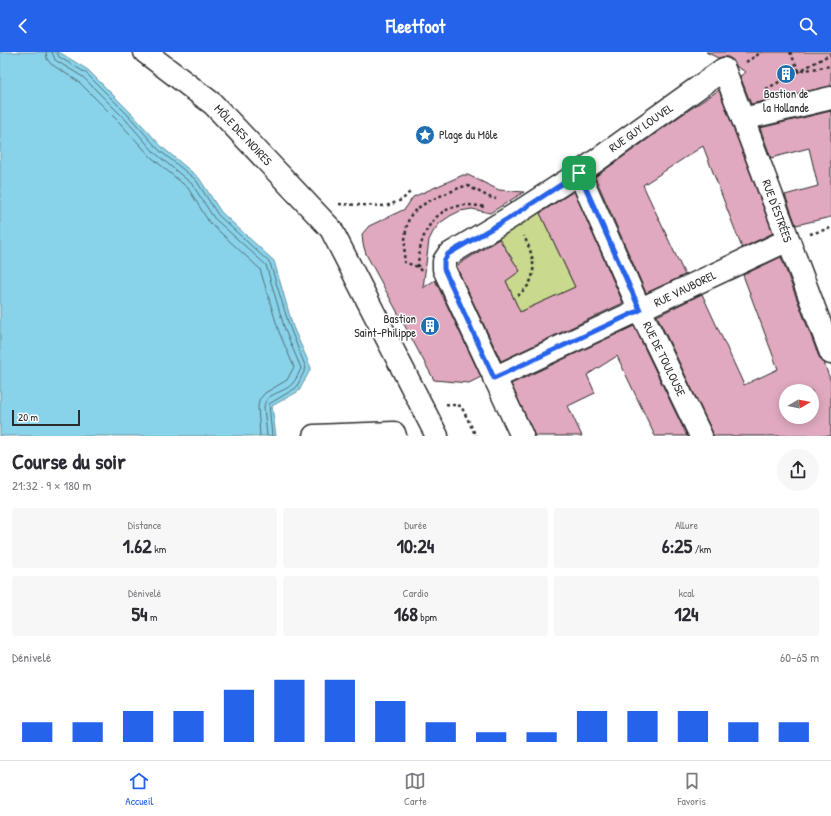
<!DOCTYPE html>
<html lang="fr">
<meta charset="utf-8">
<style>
:root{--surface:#fff;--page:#f7f7f7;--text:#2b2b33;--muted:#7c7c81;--line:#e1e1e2;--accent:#2563eb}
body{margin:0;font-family:"Patrick Hand",sans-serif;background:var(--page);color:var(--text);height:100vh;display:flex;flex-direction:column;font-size:15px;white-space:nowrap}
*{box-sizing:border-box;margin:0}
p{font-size:13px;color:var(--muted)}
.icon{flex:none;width:22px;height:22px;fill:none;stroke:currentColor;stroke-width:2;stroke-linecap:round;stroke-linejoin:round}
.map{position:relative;height:384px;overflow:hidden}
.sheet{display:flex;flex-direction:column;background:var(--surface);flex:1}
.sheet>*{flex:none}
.needle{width:26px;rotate:81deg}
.tools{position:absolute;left:779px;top:332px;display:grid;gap:8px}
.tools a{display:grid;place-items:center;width:40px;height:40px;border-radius:50%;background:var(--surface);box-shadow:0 2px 10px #0003;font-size:20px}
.scale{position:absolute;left:12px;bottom:10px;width:68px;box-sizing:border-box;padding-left:4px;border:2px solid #2b2b2b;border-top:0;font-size:11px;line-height:14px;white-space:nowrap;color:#2b2b2b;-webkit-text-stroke:3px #fff;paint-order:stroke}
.pin{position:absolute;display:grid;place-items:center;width:34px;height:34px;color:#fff;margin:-17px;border-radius:8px;box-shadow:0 2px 6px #0006}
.round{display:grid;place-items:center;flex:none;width:42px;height:42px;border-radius:21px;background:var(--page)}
.headline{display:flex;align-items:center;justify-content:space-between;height:68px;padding:0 12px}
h1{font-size:22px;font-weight:700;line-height:30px}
.metrics{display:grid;grid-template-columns:repeat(3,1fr);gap:6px;height:68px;padding:4px 12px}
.metrics div{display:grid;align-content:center;border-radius:4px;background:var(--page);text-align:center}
.metrics b{font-size:20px;font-weight:700}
.metrics small{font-size:11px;font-weight:400}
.metrics p{font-size:11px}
.chart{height:112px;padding:8px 12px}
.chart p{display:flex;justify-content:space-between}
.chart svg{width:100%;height:72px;margin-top:4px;stroke:var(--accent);stroke-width:6}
header{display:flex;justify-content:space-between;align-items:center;height:52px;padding:0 12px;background:var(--accent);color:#fff;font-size:18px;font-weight:700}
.dock{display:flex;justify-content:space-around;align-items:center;height:56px;border-top:1px solid var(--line);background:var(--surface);font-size:11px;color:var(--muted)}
.dock a{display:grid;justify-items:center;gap:2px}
.dock .on{color:var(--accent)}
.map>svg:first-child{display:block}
.green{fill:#c9d98e;stroke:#7a825c}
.water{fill:#89d3ea;stroke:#63909e}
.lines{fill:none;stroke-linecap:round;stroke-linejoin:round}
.shore{stroke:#516e77;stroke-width:1}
.building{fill:#e0a9bf;stroke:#2b2b2b;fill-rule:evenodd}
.minor-casing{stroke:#2b2b2b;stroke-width:25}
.path{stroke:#2b2b2b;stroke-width:2.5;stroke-dasharray:3 3;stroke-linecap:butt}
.minor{stroke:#fff;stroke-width:22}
.route-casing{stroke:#fff;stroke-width:8}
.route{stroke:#2563eb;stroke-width:5}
.labels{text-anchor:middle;stroke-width:3;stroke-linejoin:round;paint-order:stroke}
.poi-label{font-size:12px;fill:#2b2b2b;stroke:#fff}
.street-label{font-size:12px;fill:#2b2b2b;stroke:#fff}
</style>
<header><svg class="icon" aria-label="back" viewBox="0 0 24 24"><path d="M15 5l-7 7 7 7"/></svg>Fleetfoot<svg class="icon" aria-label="search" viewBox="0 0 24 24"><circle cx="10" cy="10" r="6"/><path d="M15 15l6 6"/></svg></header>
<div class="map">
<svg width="831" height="384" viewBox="0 0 831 384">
<rect width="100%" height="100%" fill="#fff"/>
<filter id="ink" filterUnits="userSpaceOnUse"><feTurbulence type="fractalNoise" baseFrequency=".025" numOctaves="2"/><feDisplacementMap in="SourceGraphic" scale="8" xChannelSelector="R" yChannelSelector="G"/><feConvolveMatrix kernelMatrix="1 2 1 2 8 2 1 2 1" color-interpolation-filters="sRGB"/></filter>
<g filter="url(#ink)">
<path class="green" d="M 539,159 L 575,235 L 520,260 L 506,229 L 520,219 L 499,186 Z"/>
<path class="water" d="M 0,0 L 59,0 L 88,18 L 131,61 L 162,95 L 199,126 L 221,160 L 274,209 L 293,275 L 311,316 L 299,339 L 272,354 L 276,384 L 0,384 Z"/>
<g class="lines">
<g class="shore">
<path d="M 46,0 L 47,7 L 51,12 L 79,30 L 120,71 L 151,105 L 188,136 L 209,170 L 260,217 L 279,280 L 294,315 L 287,328 L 265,341 L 259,348 L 258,355 L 260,384"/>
<path d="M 52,0 L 55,8 L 83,25 L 125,67 L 155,101 L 192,132 L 214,166 L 266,213 L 285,278 L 301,316 C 299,321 296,328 292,332 C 284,341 265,341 264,355 L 267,384"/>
<path d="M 57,0 L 59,5 L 86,21 L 128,63 L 159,98 L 196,128 L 218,163 L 270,211 L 290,276 L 306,316 L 296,336 L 269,352 L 272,384"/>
</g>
</g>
<g class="building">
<path d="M 706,0 L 831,0 L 831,34 L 751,52 L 740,24 L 746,20 L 737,15 L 733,8 L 728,5 L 722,5 L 718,6 Z"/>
<path d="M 719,38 L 773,181 L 742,196 L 703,94 L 643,133 L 685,223 L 646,241 L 595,125 L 680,64 Z"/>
<path d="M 831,59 L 831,165 L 796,173 L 785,143 L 818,134 L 809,96 L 771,106 L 760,76 Z"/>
<path d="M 463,123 L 468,123 L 499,138 L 524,140 L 490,161 L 472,157 L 460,159 L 450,164 L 440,171 L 433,180 L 429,188 L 423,236 L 435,228 L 481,325 L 469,331 L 434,328 L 366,202 L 363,192 L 362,182 L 369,174 L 405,157 L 413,145 Z"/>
<path d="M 574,139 L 623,251 L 501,309 L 456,214 L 499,187 L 520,219 L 506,229 L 520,260 L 575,235 L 540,161 Z"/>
<path d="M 781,205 L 819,305 L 824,311 L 831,330 L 831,384 L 713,384 L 712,379 L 657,264 L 702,242 L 744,333 L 778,317 L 743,223 ZM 786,339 L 812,339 L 812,365 L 786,365 Z"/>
<path d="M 634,274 L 687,384 L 655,384 L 617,304 L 587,323 L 595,341 L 568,354 L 582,384 L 535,384 L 511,332 Z"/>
</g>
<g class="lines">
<g class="minor-casing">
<g id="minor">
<path d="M 145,0 L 213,52 L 331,177 L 437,384"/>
<path d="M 743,67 L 831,46"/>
<path d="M 579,121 L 640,258 L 701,384"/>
<path d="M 494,326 L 788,188"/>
<path d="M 314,384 L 394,381 L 395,384"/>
<path d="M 522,384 L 444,217 L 444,209 L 448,203 L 511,165 L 579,121 L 724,17 L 831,301"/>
</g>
</g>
<g class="path">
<path d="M 790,0 L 799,19 L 831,14"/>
<path d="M 746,10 L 762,0"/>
<path d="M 766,37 L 831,2"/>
<path d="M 339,152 L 386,154 L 402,148 L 410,140"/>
<path d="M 810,182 L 831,176"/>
<path d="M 418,215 C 419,175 441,145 484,155"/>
<path d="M 421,219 L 418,215 L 404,210 C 405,196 404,174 411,163 C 420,150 447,142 461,135 L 468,134 L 489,145 L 496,147"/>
<path d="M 518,244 C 521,240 527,236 529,232 C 538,217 531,198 524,184"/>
<path d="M 446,352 L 461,354 L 476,384"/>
</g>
<use href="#minor" class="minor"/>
</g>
</g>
<g class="lines" filter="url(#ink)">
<g class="route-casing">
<path id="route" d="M 579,121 L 640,258 L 494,326 L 444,217 L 444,209 L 448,202 L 511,165 Z"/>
</g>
<use href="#route" class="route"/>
</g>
<defs>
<g id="building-disc" transform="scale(1)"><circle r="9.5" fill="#1f6fb2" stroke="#fff"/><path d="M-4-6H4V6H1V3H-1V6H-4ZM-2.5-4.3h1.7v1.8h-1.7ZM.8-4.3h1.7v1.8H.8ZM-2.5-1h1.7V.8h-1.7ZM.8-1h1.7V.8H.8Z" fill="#fff"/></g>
<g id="sight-disc" transform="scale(1)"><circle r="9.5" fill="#1f6fb2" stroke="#fff"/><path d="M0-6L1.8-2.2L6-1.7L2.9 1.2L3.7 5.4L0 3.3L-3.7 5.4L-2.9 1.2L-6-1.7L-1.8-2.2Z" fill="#fff"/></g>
</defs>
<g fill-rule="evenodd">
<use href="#building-disc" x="786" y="22"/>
<use href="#sight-disc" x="425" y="83"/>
<use href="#building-disc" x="430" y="274"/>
</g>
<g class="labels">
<g class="poi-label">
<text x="786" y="46">Bastion de<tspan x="786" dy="14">la Hollande</tspan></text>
<text x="439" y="87" text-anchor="start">Plage du Môle</text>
<text x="416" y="271" text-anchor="end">Bastion<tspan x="416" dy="14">Saint-Philippe</tspan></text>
</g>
<g class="street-label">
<text transform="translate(641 76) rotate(-35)" y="4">RUE GUY LOUVEL</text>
<text transform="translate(243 83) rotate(47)" y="4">MÔLE DES NOIRES</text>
<text transform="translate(777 159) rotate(70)" y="4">RUE D'ESTRÉES</text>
<text transform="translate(685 237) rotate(-26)" y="4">RUE VAUBOREL</text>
<text transform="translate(664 307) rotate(64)" y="4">RUE DE TOULOUSE</text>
</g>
</g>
</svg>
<div class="tools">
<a><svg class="needle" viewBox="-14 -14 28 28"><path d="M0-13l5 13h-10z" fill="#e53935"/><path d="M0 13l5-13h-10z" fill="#7c7c81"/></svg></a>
</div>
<div class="scale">20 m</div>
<div class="pin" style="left:579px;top:121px;background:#1e9e55"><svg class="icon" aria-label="arrive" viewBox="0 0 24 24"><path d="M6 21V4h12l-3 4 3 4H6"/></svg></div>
</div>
<section class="sheet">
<div class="headline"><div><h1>Course du soir</h1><p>21:32 · 9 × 180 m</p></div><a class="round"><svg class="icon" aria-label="share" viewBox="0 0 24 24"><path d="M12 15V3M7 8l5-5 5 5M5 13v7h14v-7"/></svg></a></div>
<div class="metrics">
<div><p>Distance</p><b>1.62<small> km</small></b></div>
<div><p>Durée</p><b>10:24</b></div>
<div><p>Allure</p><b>6:25<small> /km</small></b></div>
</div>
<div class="metrics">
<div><p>Dénivelé</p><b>54<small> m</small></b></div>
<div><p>Cardio</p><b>168<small> bpm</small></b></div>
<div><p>kcal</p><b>124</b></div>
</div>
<div class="chart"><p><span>Dénivelé</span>60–65 m</p>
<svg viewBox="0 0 160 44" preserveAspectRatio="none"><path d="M5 44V32M15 44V32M25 44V25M35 44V25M45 44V12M55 44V6M65 44V6M75 44V19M85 44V32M95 44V38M105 44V38M115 44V25M125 44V25M135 44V25M145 44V32M155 44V32"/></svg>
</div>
</section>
<nav class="dock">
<a class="on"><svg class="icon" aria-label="home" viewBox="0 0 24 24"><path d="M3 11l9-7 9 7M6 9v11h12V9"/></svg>Accueil</a>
<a><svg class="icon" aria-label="map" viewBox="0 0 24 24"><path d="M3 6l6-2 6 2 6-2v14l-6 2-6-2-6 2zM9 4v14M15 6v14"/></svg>Carte</a>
<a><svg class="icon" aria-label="saved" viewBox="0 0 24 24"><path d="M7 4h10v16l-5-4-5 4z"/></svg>Favoris</a>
</nav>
